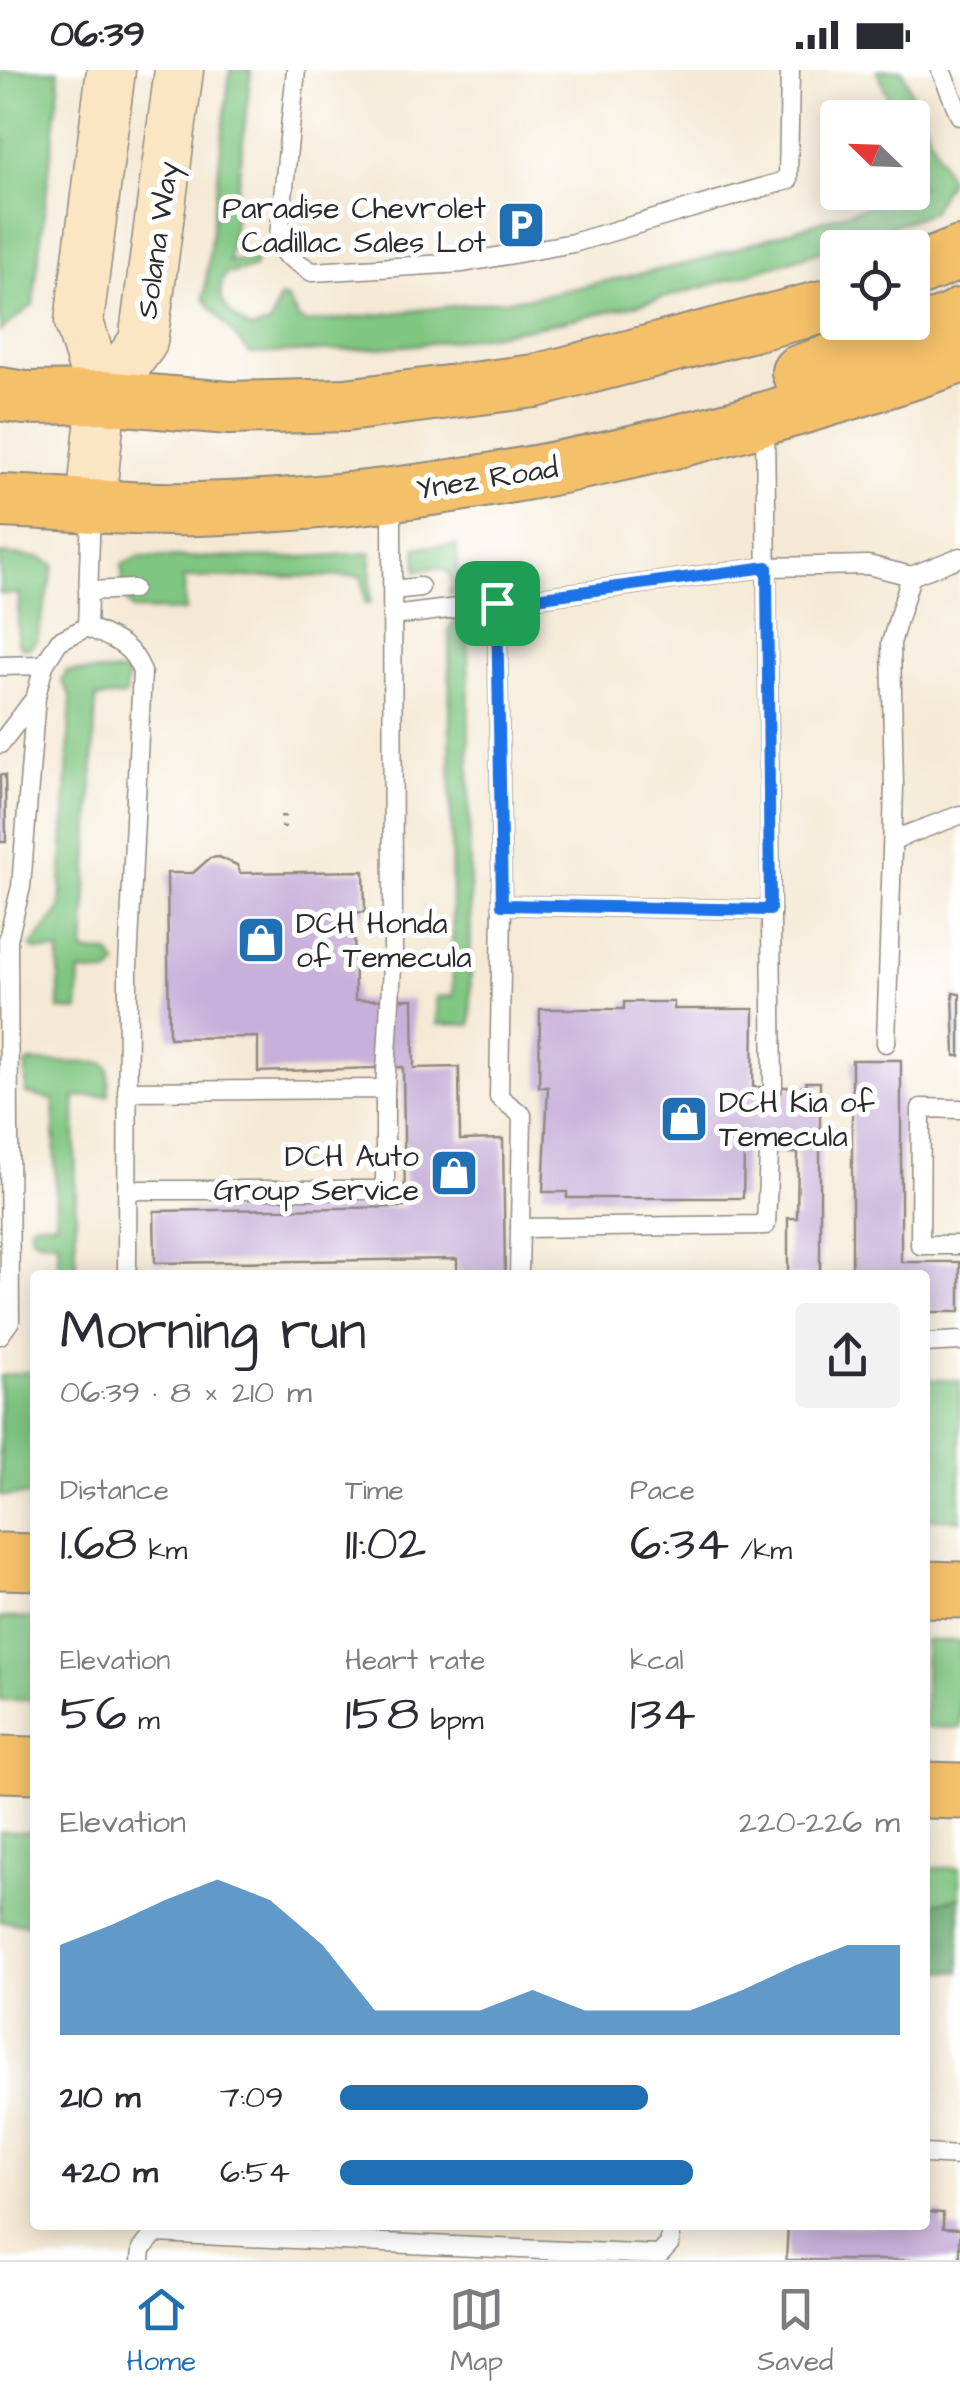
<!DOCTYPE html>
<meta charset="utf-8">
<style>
:root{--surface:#fff;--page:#f2f2f3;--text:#2b2b33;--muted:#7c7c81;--line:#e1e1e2;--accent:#1f6fb2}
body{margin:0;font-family:"Architects Daughter",sans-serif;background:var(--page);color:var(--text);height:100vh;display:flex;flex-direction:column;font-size:38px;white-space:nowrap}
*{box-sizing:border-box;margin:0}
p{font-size:32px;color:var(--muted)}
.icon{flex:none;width:55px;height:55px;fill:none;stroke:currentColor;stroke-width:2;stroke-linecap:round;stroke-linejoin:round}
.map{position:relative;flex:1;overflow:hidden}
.drawer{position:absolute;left:30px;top:1200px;width:900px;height:960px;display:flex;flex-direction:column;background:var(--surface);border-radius:10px;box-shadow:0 5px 25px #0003}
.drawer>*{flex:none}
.needle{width:65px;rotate:293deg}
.tools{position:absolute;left:820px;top:30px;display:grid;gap:20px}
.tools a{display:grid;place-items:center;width:110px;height:110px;border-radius:10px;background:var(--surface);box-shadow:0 5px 25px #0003;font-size:50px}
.pin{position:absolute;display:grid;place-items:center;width:85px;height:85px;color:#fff;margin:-42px;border-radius:20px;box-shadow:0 5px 15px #0006}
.round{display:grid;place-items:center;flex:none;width:105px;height:105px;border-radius:10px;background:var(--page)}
.headline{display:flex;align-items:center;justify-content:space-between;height:170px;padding:0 30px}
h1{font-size:55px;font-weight:600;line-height:75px}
.metrics{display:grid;grid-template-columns:repeat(3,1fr);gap:15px;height:170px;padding:10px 30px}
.metrics div{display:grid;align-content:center}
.metrics b{font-size:50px;font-weight:600}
.metrics small{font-size:28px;font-weight:400}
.metrics p{font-size:28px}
.chart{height:280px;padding:20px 30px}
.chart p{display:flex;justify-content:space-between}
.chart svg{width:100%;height:180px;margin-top:10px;fill:var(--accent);opacity:.7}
ul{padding:0 30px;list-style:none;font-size:32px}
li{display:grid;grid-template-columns:160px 120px 1fr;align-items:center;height:75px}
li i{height:25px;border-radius:12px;background:var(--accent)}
.status{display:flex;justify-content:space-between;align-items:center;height:70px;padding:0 50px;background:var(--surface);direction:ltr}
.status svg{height:28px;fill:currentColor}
.tabs{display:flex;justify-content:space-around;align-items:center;height:140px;border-top:2px solid var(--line);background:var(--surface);font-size:28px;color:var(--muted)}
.tabs a{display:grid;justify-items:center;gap:5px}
.tabs .selected{color:var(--accent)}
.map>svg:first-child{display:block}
.green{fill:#7fc681;stroke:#557856;stroke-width:2.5}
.forest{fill:#67ab6f;stroke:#496b4d;stroke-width:2.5}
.building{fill:#c7b1da}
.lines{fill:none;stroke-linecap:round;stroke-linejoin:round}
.lane-casing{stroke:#908a80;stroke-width:21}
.secondary-casing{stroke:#908a80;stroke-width:51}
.primary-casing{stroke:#908a80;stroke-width:56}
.highway-casing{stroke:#908a80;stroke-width:59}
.path{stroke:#908a80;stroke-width:6;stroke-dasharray:2.5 8;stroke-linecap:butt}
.lane{stroke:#fff;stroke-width:18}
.secondary{stroke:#fbe6c4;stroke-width:48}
.primary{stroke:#f4c16b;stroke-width:52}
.highway{stroke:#f4c16b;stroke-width:55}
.route-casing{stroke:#fff;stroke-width:20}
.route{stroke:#1a73e8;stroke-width:12}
.labels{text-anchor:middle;stroke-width:10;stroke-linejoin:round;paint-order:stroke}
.poi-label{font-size:30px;fill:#2b2b2b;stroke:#fff;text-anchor:end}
.street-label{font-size:30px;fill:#2b2b2b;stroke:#fff}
</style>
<div class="status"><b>06:39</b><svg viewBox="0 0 49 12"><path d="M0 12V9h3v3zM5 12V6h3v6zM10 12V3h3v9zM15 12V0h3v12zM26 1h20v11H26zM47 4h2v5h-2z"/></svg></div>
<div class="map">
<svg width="960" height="2190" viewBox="0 0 960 2190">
<rect width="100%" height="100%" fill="#fff"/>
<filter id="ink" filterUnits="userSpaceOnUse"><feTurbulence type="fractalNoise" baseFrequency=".01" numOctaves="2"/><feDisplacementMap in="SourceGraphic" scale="20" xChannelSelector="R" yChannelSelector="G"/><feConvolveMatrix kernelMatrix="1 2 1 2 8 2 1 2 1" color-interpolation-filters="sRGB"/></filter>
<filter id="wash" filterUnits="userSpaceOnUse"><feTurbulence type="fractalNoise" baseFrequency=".0048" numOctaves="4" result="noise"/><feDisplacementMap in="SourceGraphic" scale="40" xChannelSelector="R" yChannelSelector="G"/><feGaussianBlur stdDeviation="2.25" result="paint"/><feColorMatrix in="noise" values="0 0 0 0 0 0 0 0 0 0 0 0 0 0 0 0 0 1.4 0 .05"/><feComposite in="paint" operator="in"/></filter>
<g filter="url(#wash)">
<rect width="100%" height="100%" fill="#f4e9d4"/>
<g class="green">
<path d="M 0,0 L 58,0 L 59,18 L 33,235 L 0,261 L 0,100 L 6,70 L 0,68 Z"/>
<path d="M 230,0 L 251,0 L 229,192 L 250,188 L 256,192 L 254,198 L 226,204 C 211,228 231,248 251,259 L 269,255 C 276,246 274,235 281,227 L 287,229 L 298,248 L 306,253 L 533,227 L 694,192 L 912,122 L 922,117 L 913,92 L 912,48 L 896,47 L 877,0 L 902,0 L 949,110 L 931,142 C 774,200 613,249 447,271 C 382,280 316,281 250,284 L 204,229 Z"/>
<path d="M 457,475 L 458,519 L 452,525 L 449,522 L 452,514 L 449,502 L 436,497 L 417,501 L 416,477 Z"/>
<path d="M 371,483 L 370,534 L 365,533 L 362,506 L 184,508 L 185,541 L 132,540 L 123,525 L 122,495 L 138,487 L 287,488 Z"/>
<path d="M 0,484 L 40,488 L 54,495 L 37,569 L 29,578 L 21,577 L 17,571 L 19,524 L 0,524 Z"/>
<path d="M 457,547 L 467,551 L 468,559 L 471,955 L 437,954 L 436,927 L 453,926 L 449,558 Z"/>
<path d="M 67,601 L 128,603 L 125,626 L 96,628 L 84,882 L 109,883 L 117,895 L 109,904 L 80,902 L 78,941 L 59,940 L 59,881 L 35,880 L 31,877 L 60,840 L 71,627 L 62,611 Z"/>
<path d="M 30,992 L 103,993 L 108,997 L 109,1025 L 75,1027 L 76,1205 L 58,1205 L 58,1171 L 37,1170 L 31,1166 L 30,1156 L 35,1152 L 56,1153 L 54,1030 L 26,1024 L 26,995 Z"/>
<path d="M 35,1301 L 35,1425 L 0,1426 L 0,1306 Z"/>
<path d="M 925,1309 L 960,1311 L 960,1450 L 925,1448 Z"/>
<rect x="0" y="1548" width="35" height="82"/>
<path d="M 925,1571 L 960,1571 L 960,1658 L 925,1657 Z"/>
<path d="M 0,1762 L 35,1762 L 35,1855 L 0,1851 Z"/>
<path d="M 925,1798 L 960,1798 L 960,1827 L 925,1836 Z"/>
</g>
<path class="forest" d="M 960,1827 L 960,1902 L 925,1900 L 925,1836 Z"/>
<g id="blocks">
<g class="building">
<path d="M 0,705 L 5,705 L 6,772 L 0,772 Z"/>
<path d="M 219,787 L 237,795 L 240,803 L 364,801 L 365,842 L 354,843 L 355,930 L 413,929 L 414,998 L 459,997 L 460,1070 L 503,1069 L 505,1203 L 457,1204 L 457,1189 L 155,1193 L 154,1141 L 405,1137 L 403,997 L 258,1002 L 258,967 L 169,968 L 167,803 L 193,803 L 210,788 Z"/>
<path d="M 953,923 L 960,924 L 960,986 L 955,986 Z"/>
<path d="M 624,932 L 674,932 L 674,939 L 754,939 L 753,1017 L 807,1017 L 806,1012 L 820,1012 L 820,1205 L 788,1205 L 788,1148 L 797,1148 L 798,1083 L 744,1083 L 743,1128 L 567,1128 L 567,1122 L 543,1122 L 548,1017 L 539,1017 L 540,939 L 624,939 Z"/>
<path d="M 852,990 L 901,990 L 901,1192 L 960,1192 L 960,1242 L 925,1242 L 925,1205 L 852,1205 Z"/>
<path d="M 925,2142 L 943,2143 L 943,2158 L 960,2159 L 960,2190 L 786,2190 L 788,2155 L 925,2155 Z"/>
</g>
</g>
</g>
<g filter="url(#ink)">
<use href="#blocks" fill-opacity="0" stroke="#908a80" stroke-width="2.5"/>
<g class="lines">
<g class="lane-casing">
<g id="lane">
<path d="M 296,0 L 279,166 L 285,184 L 312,202 L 463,193 L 573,173 L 788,110 L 790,0"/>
<path d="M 941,0 L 960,46"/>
<path d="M 765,353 L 773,1017"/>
<path d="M 91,440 L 87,557 C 112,568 133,575 142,602 L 128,897 L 127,1205"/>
<path d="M 911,506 L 960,487"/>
<path d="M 393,520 L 420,517"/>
<path d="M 88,521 L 133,519"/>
<path d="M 392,546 L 497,533"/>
<path d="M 0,596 L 44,595"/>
<path d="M 0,674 L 36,627"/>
<path d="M 893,770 L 960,745"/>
<path d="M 502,835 L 499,1027 L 522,1045 L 520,1158"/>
<path d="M 771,840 L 502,835 L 497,533 L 767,497 L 868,495 L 911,506 L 891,573 L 894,717 L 886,973"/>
<path d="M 385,1019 L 393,880 L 392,430"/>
<path d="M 127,1021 L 385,1019 L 385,1120 L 127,1120"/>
<path d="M 960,1039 L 921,1038 L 920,1175 L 960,1175"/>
<path d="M 519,1205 L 520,1158 L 766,1155 L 769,1083"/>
<path d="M 0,1265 L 10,1251 L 8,869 L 21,817 L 36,626 L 44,595 L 59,571 L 87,557"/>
<path d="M 925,1273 L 960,1271"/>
<path d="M 925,2084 L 960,2086"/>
<path d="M 141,2190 L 142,2179 L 155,2163 L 659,2185 L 670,2173 L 670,2155"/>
</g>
</g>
<g class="secondary-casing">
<g id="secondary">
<path d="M 102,327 L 143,272 L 179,0"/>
<path d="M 91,434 L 102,327 L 79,252 L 111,0"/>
</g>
</g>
<g class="primary-casing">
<g id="primary">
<path d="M 912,202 L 960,183"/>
<path d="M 798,302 L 950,251 L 960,245"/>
<path d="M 0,324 L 25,328 L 102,327 L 229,338 L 346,335 L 535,311 L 838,233"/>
<path d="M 0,431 C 65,433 132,441 197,439 C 456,432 716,372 960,287"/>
</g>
</g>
<g class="highway-casing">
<g id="highway">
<path d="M 0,1491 L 35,1492"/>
<path d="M 925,1519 L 960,1520"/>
<path d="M 0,1694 L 35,1695"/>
<path d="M 925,1720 L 960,1721"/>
</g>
</g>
<path class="path" d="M 283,758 L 283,745"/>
<use href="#lane" class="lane"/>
<use href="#secondary" class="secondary"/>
<use href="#primary" class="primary"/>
<use href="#highway" class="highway"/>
</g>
</g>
<g class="lines" filter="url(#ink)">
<g class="route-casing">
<path id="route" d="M 767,497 L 770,840 L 502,835 L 497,533 Z"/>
</g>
<use href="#route" class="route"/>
</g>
<defs>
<g id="parking-square" transform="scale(2.5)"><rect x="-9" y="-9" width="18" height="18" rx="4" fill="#1f6fb2" stroke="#fff"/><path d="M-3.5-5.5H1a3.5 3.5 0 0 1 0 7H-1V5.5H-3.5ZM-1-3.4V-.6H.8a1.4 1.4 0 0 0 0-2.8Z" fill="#fff"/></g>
<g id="shop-square" transform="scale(2.5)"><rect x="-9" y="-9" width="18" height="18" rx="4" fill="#1f6fb2" stroke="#fff"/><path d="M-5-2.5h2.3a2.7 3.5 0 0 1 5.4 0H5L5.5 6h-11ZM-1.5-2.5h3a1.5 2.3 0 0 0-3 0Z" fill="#fff"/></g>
</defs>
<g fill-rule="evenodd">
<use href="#parking-square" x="521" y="155"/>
<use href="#shop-square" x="261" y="870"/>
<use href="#shop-square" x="684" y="1049"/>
<use href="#shop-square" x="454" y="1103"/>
</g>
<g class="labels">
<g class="poi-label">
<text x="486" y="148">Paradise Chevrolet<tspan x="486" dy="34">Cadillac Sales Lot</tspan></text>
<text x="296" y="863" text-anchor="start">DCH Honda<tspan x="296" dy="34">of Temecula</tspan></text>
<text x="719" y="1042" text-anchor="start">DCH Kia of<tspan x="719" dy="34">Temecula</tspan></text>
<text x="419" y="1096">DCH Auto<tspan x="419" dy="34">Group Service</tspan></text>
</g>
<g class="street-label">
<text transform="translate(157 170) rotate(-82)" y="10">Solana Way</text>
<text transform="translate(487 408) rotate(-9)" y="10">Ynez Road</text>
</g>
</g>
</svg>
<div class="tools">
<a><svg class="needle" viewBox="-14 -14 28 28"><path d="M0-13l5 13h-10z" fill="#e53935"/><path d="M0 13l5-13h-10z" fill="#7c7c81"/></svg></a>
<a><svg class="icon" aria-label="locate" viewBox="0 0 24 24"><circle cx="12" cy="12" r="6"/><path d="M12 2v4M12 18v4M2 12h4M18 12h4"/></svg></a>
</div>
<div class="pin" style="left:497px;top:533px;background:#1e9e55"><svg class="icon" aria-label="arrive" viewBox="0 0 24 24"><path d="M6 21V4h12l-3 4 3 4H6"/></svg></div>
<section class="drawer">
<div class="headline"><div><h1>Morning run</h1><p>06:39 · 8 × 210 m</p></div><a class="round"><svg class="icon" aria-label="share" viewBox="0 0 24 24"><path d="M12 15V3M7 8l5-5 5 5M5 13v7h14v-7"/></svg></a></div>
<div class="metrics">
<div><p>Distance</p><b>1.68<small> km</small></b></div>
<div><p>Time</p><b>11:02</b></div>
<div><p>Pace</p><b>6:34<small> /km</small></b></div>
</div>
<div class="metrics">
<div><p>Elevation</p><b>56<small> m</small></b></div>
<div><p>Heart rate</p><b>158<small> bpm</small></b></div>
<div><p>kcal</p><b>134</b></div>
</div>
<div class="chart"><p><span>Elevation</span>220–226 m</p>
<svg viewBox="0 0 160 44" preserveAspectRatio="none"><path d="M0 44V22L10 17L20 11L30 6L40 11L50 22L60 38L70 38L80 38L90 33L100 38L110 38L120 38L130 33L140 27L150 22L160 22V44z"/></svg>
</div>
<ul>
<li><b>210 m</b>7:09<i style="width:55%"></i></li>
<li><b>420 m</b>6:54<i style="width:63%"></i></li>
</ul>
</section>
</div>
<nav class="tabs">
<a class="selected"><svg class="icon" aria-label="home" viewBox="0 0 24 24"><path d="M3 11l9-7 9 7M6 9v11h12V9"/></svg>Home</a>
<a><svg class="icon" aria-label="map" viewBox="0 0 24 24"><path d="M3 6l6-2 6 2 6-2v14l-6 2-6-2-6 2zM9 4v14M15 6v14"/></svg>Map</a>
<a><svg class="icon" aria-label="saved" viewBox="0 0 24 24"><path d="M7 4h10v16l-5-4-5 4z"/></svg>Saved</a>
</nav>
